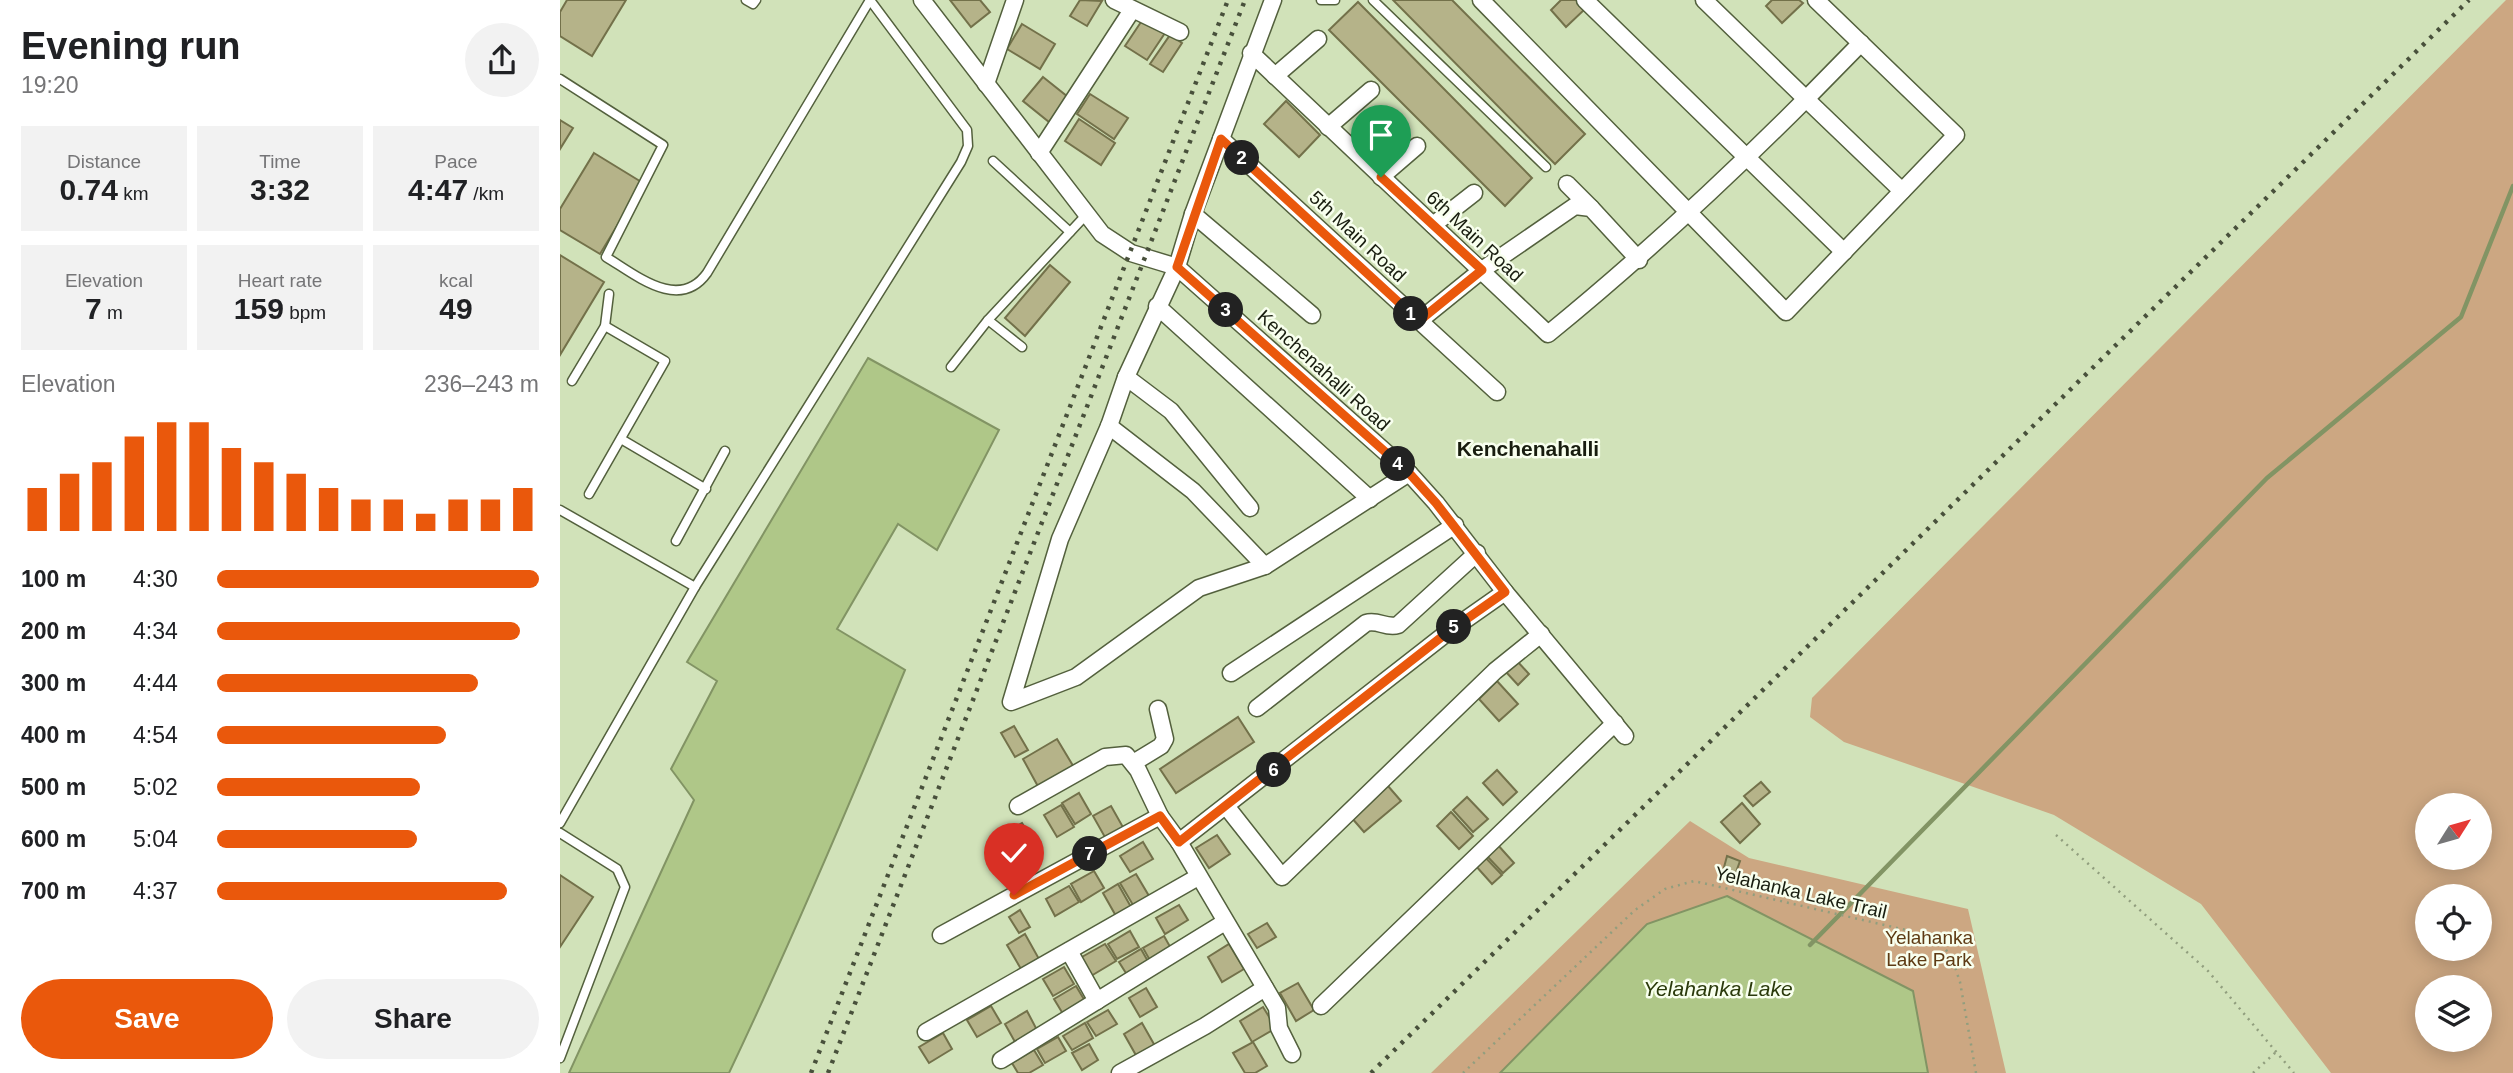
<!DOCTYPE html>
<meta charset="utf-8">
<style>
:root{--surface:#fff;--page:#f2f2f2;--text:#202124;--muted:#757577;--accent:#ea580c}
body{margin:0;font-family:Arial,sans-serif;background:var(--page);color:var(--text);height:100vh;display:flex;flex-direction:column;font-size:26px;white-space:nowrap}
*{box-sizing:border-box;margin:0}
p{font-size:23px;color:var(--muted)}
.icon{flex:none;width:38px;height:38px;fill:none;stroke:currentColor;stroke-width:2;stroke-linecap:round;stroke-linejoin:round}
.map{position:relative;flex:1;overflow:hidden}
.drawer{display:flex;flex-direction:column;background:var(--surface);width:560px}
.drawer>*{flex:none}
.needle{width:46px;rotate:53deg}
.buttons{position:absolute;left:1855px;top:793px;display:grid;gap:14px}
.buttons a{display:grid;place-items:center;width:77px;height:77px;border-radius:50%;background:var(--surface);box-shadow:0 4px 18px #0003;font-size:35px}
.pin{position:absolute;display:grid;place-items:center;width:60px;height:60px;color:#fff;margin:-72px -30px;border-radius:50% 50% 50% 0;rotate:-45deg;box-shadow:0 0 7px #0007}
.pin .icon{rotate:45deg}
.km{position:absolute;width:35px;height:35px;margin:-18px;border-radius:50%;background:#222;color:#fff;font-size:19px;line-height:35px;text-align:center}
.round{display:grid;place-items:center;flex:none;width:74px;height:74px;border-radius:37px;background:var(--page)}
.overview{display:flex;align-items:center;justify-content:space-between;height:119px;padding:0 21px}
h1{font-size:38px;font-weight:700;line-height:52px}
.metrics{display:grid;grid-template-columns:repeat(3,1fr);gap:10px;height:119px;padding:7px 21px}
.metrics div{display:grid;align-content:center;border-radius:0px;background:var(--page);text-align:center}
.metrics b{font-size:30px;font-weight:700}
.metrics small{font-size:19px;font-weight:400}
.metrics p{font-size:19px}
.chart{height:196px;padding:14px 21px}
.chart p{display:flex;justify-content:space-between}
.chart svg{width:100%;height:126px;margin-top:7px;stroke:var(--accent);stroke-width:6}
.button{display:flex;gap:14px;margin-top:auto;padding:14px 21px}
.button a{flex:1;height:80px;border-radius:42px;background:var(--accent);color:#fff;font-size:28px;font-weight:700;line-height:80px;text-align:center}
.button a+a{background:var(--page);color:var(--text)}
ul{padding:0 21px;list-style:none;font-size:23px}
li{display:grid;grid-template-columns:112px 84px 1fr;align-items:center;height:52px}
li i{height:18px;border-radius:9px;background:var(--accent)}
main{display:flex;flex:1;min-height:0}
.map>svg:first-child{display:block}
.green{fill:#cca782;fill-rule:evenodd}
.water{fill:#afc788;stroke:#829464;stroke-width:2}
.lines{fill:none;stroke-linecap:round;stroke-linejoin:round}
.stream{stroke:#829464;stroke-width:4.5}
.building{fill:#b5b389;stroke:#73714a;stroke-width:2}
.lane-casing{stroke:#53603d;stroke-width:11}
.street-casing{stroke:#53603d;stroke-width:19}
.path{stroke:#919e7e;stroke-width:2.5;stroke-dasharray:2 5;stroke-linecap:butt}
.lane{stroke:#fff;stroke-width:8}
.street{stroke:#fff;stroke-width:16}
.rail{stroke:#48503b;stroke-width:4.5;stroke-dasharray:3.5 7;stroke-linecap:butt}
.route-casing{stroke:#fff;stroke-width:14}
.route{stroke:#ea580c;stroke-width:9}
.labels{text-anchor:middle;stroke-width:5;stroke-linejoin:round;paint-order:stroke}
.street-label{font-size:19px;fill:#181d0f;stroke:#f8ffee}
.park-label{font-size:19px;fill:#5d3a13;stroke:#f8ffee}
.neighbourhood-label{font-size:21px;font-weight:bold;fill:#181d0f;stroke:#f8ffee}
.water-label{font-size:21px;font-style:italic;fill:#2b3a0c;stroke:#f8ffee}
</style>
<main>
<section class="drawer">
<div class="overview"><div><h1>Evening run</h1><p>19:20</p></div><a class="round"><svg class="icon" aria-label="share" viewBox="0 0 24 24"><path d="M12 15V3M7 8l5-5 5 5M5 13v7h14v-7"/></svg></a></div>
<div class="metrics">
<div><p>Distance</p><b>0.74<small> km</small></b></div>
<div><p>Time</p><b>3:32</b></div>
<div><p>Pace</p><b>4:47<small> /km</small></b></div>
</div>
<div class="metrics">
<div><p>Elevation</p><b>7<small> m</small></b></div>
<div><p>Heart rate</p><b>159<small> bpm</small></b></div>
<div><p>kcal</p><b>49</b></div>
</div>
<div class="chart"><p><span>Elevation</span>236–243 m</p>
<svg viewBox="0 0 160 44" preserveAspectRatio="none"><path d="M5 44V29M15 44V24M25 44V20M35 44V11M45 44V6M55 44V6M65 44V15M75 44V20M85 44V24M95 44V29M105 44V33M115 44V33M125 44V38M135 44V33M145 44V33M155 44V29"/></svg>
</div>
<ul>
<li><b>100 m</b>4:30<i style="width:100%"></i></li>
<li><b>200 m</b>4:34<i style="width:94%"></i></li>
<li><b>300 m</b>4:44<i style="width:81%"></i></li>
<li><b>400 m</b>4:54<i style="width:71%"></i></li>
<li><b>500 m</b>5:02<i style="width:63%"></i></li>
<li><b>600 m</b>5:04<i style="width:62%"></i></li>
<li><b>700 m</b>4:37<i style="width:90%"></i></li>
</ul>
<div class="button"><a>Save</a><a>Share</a></div>
</section>
<div class="map">
<svg width="1953" height="1073" viewBox="0 0 1953 1073">
<rect width="100%" height="100%" fill="#d1e2b9"/>
<g class="green">
<path d="M 1946,0 L 1953,0 L 1953,1073 L 1771,1073 L 1641,904 L 1494,815 L 1284,742 L 1250,717 L 1252,698 ZM 1920,805 L 1920,858 L 1867,858 L 1867,805 ZM 1920,896 L 1920,948 L 1867,948 L 1867,896 ZM 1920,987 L 1920,1040 L 1867,1040 L 1867,987 Z"/>
<path d="M 1130,821 L 1189,858 L 1408,909 L 1446,1073 L 1368,1073 L 1353,991 L 1087,924 L 940,1073 L 871,1073 Z"/>
</g>
<g class="water">
<path d="M 308,358 L 439,430 L 377,550 L 338,524 L 277,629 L 345,670 C 289,806 232,940 169,1073 L 9,1073 L 134,800 L 111,769 L 157,681 L 127,662 Z"/>
<path d="M 1167,896 L 1353,991 L 1368,1073 L 940,1073 L 1087,924 Z"/>
</g>
<g class="lines">
<path class="stream" d="M 1250,945 L 1707,478 L 1901,317 L 1953,186"/>
</g>
<g class="building">
<path d="M 7,0 L 66,0 L 32,56 L 0,36 L 0,12 Z"/>
<path d="M 390,0 L 420,0 L 430,12 L 411,27 Z"/>
<path d="M 520,0 L 542,1 L 527,26 L 510,16 Z"/>
<path d="M 833,0 L 892,0 L 1025,134 L 995,164 Z"/>
<path d="M 1001,0 L 1017,0 L 1025,9 L 1006,27 L 991,10 Z"/>
<path d="M 1212,0 L 1239,0 L 1243,3 L 1222,23 L 1206,6 Z"/>
<path d="M 798,2 L 972,178 L 945,206 L 769,30 Z"/>
<path d="M 583,19 L 605,33 L 587,60 L 565,46 Z"/>
<path d="M 462,24 L 495,44 L 480,69 L 447,49 Z"/>
<path d="M 610,35 L 622,43 L 603,72 L 590,64 Z"/>
<path d="M 483,77 L 508,97 L 489,122 L 463,101 Z"/>
<path d="M 530,94 L 568,118 L 554,139 L 517,114 Z"/>
<path d="M 726,101 L 760,135 L 739,157 L 704,124 Z"/>
<path d="M 519,119 L 555,143 L 541,165 L 505,141 Z"/>
<path d="M 0,120 L 13,128 L 0,149 Z"/>
<path d="M 34,153 L 83,183 L 40,254 L 0,230 L 0,209 Z"/>
<path d="M 0,255 L 44,282 L 0,355 Z"/>
<path d="M 490,265 L 510,282 L 465,336 L 445,318 Z"/>
<path d="M 957,661 L 969,674 L 958,685 L 946,672 Z"/>
<path d="M 937,681 L 958,704 L 939,721 L 919,699 Z"/>
<path d="M 678,717 L 694,742 L 616,793 L 600,769 Z"/>
<path d="M 454,726 L 468,750 L 455,757 L 441,733 Z"/>
<path d="M 497,739 L 515,769 L 480,790 L 463,759 Z"/>
<path d="M 937,770 L 957,792 L 943,805 L 923,783 Z"/>
<path d="M 1201,782 L 1210,792 L 1193,806 L 1184,796 Z"/>
<path d="M 828,786 L 841,801 L 804,832 L 791,817 Z"/>
<path d="M 519,793 L 531,814 L 515,824 L 502,803 Z"/>
<path d="M 907,797 L 928,819 L 913,832 L 893,810 Z"/>
<path d="M 1182,803 L 1200,824 L 1180,843 L 1161,822 Z"/>
<path d="M 501,805 L 514,827 L 497,837 L 484,815 Z"/>
<path d="M 551,806 L 564,829 L 546,839 L 533,816 Z"/>
<path d="M 891,812 L 913,836 L 899,849 L 877,826 Z"/>
<path d="M 462,823 L 476,846 L 459,856 L 445,833 Z"/>
<path d="M 657,835 L 670,854 L 649,868 L 636,848 Z"/>
<path d="M 583,842 L 593,859 L 570,872 L 560,856 Z"/>
<path d="M 937,844 L 954,863 L 943,873 L 926,855 Z"/>
<path d="M 924,856 L 942,875 L 932,884 L 915,865 Z"/>
<path d="M 1167,856 L 1180,861 L 1175,875 L 1163,871 Z"/>
<path d="M 534,871 L 544,888 L 521,902 L 511,884 Z"/>
<path d="M 576,874 L 589,896 L 573,905 L 560,883 Z"/>
<path d="M 0,875 L 33,897 L 0,947 Z"/>
<path d="M 558,884 L 571,907 L 556,916 L 543,893 Z"/>
<path d="M 509,886 L 519,902 L 495,916 L 486,899 Z"/>
<path d="M 619,905 L 628,920 L 605,934 L 596,918 Z"/>
<path d="M 460,910 L 470,927 L 459,933 L 449,917 Z"/>
<path d="M 707,923 L 716,937 L 697,948 L 688,934 Z"/>
<path d="M 570,931 L 579,947 L 557,959 L 548,944 Z"/>
<path d="M 465,934 L 479,959 L 461,969 L 447,945 Z"/>
<path d="M 604,936 L 613,952 L 592,964 L 583,948 Z"/>
<path d="M 545,944 L 556,961 L 531,976 L 520,958 Z"/>
<path d="M 669,944 L 684,969 L 662,982 L 648,957 Z"/>
<path d="M 581,949 L 590,965 L 569,978 L 559,962 Z"/>
<path d="M 504,967 L 514,984 L 493,996 L 483,979 Z"/>
<path d="M 738,983 L 754,1010 L 736,1021 L 720,993 Z"/>
<path d="M 516,986 L 525,1001 L 503,1014 L 494,999 Z"/>
<path d="M 586,988 L 597,1007 L 580,1017 L 569,998 Z"/>
<path d="M 431,1006 L 441,1023 L 417,1037 L 407,1020 Z"/>
<path d="M 703,1007 L 716,1028 L 692,1042 L 680,1021 Z"/>
<path d="M 548,1010 L 557,1024 L 536,1036 L 527,1022 Z"/>
<path d="M 467,1011 L 477,1030 L 455,1042 L 445,1024 Z"/>
<path d="M 525,1023 L 533,1038 L 512,1050 L 503,1036 Z"/>
<path d="M 582,1023 L 595,1046 L 577,1057 L 564,1034 Z"/>
<path d="M 383,1033 L 392,1049 L 369,1063 L 359,1047 Z"/>
<path d="M 498,1037 L 506,1051 L 485,1063 L 477,1049 Z"/>
<path d="M 693,1042 L 707,1066 L 695,1073 L 685,1073 L 673,1053 Z"/>
<path d="M 529,1044 L 538,1060 L 522,1070 L 512,1053 Z"/>
<path d="M 474,1050 L 483,1065 L 469,1073 L 458,1073 L 452,1063 Z"/>
</g>
<g class="lines">
<g class="lane-casing">
<g id="lane">
<path d="M 186,0 L 193,4 L 196,0"/>
<path d="M 761,0 L 775,0"/>
<path d="M 813,0 L 986,167"/>
<path d="M 0,79 L 103,145 L 46,257 C 76,275 119,312 147,273 L 310,0"/>
<path d="M 433,161 L 510,232"/>
<path d="M 428,320 L 462,347"/>
<path d="M 391,367 L 428,320 L 526,215"/>
<path d="M 12,381 L 45,326 L 49,294"/>
<path d="M 61,439 L 146,489"/>
<path d="M 29,494 L 105,361 L 45,326"/>
<path d="M 0,510 L 135,587 L 401,162 L 408,146 L 407,130 L 310,0"/>
<path d="M 116,541 L 165,451"/>
<path d="M 0,823 L 135,587"/>
<path d="M 0,833 L 57,869 L 65,887 L 0,1058"/>
</g>
</g>
<g class="street-casing">
<g id="street">
<path d="M 362,0 L 542,234 L 571,253 L 617,267 L 849,473 L 876,503 L 945,592 L 1065,736"/>
<path d="M 554,0 L 620,32"/>
<path d="M 713,0 L 633,214 L 617,267 L 566,377 L 549,426 L 500,539 L 451,702 L 516,677 L 639,588 L 705,566 L 849,473"/>
<path d="M 921,0 L 1226,312 L 1396,135 L 1256,0"/>
<path d="M 1025,0 L 1284,252"/>
<path d="M 1144,0 L 1246,99 L 1301,43"/>
<path d="M 691,53 L 988,334 C 1079,260 1163,182 1246,99 L 1342,191"/>
<path d="M 715,76 L 758,39"/>
<path d="M 426,84 L 455,0"/>
<path d="M 768,127 L 811,90"/>
<path d="M 661,139 L 937,392"/>
<path d="M 479,153 L 572,10"/>
<path d="M 821,177 L 857,146"/>
<path d="M 1007,184 L 1031,208"/>
<path d="M 633,214 L 752,315"/>
<path d="M 873,225 L 914,193"/>
<path d="M 597,306 L 810,499"/>
<path d="M 859,321 L 922,270 L 1015,206 L 1031,208 L 1079,260"/>
<path d="M 566,377 L 611,411 L 690,508"/>
<path d="M 549,426 L 633,491 L 705,566"/>
<path d="M 671,673 L 895,525"/>
<path d="M 697,708 L 806,623 C 818,619 826,629 838,625 L 917,553"/>
<path d="M 573,763 L 601,746 L 605,739 L 598,709"/>
<path d="M 458,806 L 545,757 L 566,755 L 578,770 L 600,816"/>
<path d="M 666,806 L 722,877 L 935,671 L 981,634"/>
<path d="M 381,935 L 600,816 L 619,842"/>
<path d="M 509,951 L 537,1001"/>
<path d="M 761,1006 L 1055,723"/>
<path d="M 366,1032 L 638,877"/>
<path d="M 732,1054 L 719,1028 L 717,1008 L 619,842 L 888,632 L 945,592"/>
<path d="M 441,1060 L 665,922"/>
<path d="M 560,1073 L 645,1026 L 705,988"/>
</g>
</g>
<g class="path">
<path d="M 1496,835 L 1648,971 L 1734,1073"/>
<path d="M 903,1073 L 1075,910 L 1105,889 L 1134,881 L 1346,930 L 1381,943 L 1392,958 L 1400,982 L 1416,1073"/>
<path d="M 1693,1073 L 1716,1052"/>
</g>
<use href="#lane" class="lane"/>
<use href="#street" class="street"/>
<g class="rail">
<path d="M 251,1073 L 668,0"/>
<path d="M 268,1073 L 685,0"/>
<path d="M 811,1073 L 1909,0"/>
</g>
</g>
<g class="lines">
<g class="route-casing">
<path id="route" d="M 454,895 L 600,816 L 619,842 L 888,632 L 945,592 L 876,503 L 849,473 L 617,267 L 661,139 L 859,321 L 922,270 L 821,177"/>
</g>
<use href="#route" class="route"/>
</g>
<g class="labels">
<g class="street-label">
<text transform="translate(798 236) rotate(43)" y="7">5th Main Road</text>
<text transform="translate(915 236) rotate(43)" y="7">6th Main Road</text>
<text transform="translate(764 370) rotate(42)" y="7">Kenchenahalli Road</text>
<text transform="translate(1241 892) rotate(13)" y="7">Yelahanka Lake Trail</text>
</g>
<g class="park-label">
<text x="1369" y="944">Yelahanka<tspan x="1369" dy="22">Lake Park</tspan></text>
</g>
<g class="neighbourhood-label">
<text x="968" y="456">Kenchenahalli</text>
</g>
<g class="water-label">
<text x="1158" y="996">Yelahanka Lake</text>
</g>
</g>
</svg>
<div class="buttons">
<a><svg class="needle" viewBox="-14 -14 28 28"><path d="M0-13l5 13h-10z" fill="#e53935"/><path d="M0 13l5-13h-10z" fill="#757577"/></svg></a>
<a><svg class="icon" aria-label="locate" viewBox="0 0 24 24"><circle cx="12" cy="12" r="6"/><path d="M12 2v4M12 18v4M2 12h4M18 12h4"/></svg></a>
<a><svg class="icon" aria-label="layers" viewBox="0 0 24 24"><path d="M12 4l9 5-9 5-9-5zM3 14l9 5 9-5"/></svg></a>
</div>
<div class="pin" style="left:821px;top:177px;background:#1e9e55"><svg class="icon" aria-label="arrive" viewBox="0 0 24 24"><path d="M6 21V4h12l-3 4 3 4H6"/></svg></div>
<div class="pin" style="left:454px;top:895px;background:#d93025"><svg class="icon" aria-label="check" viewBox="0 0 24 24"><path d="M5 12l5 5 9-10"/></svg></div>
<b class="km" style="left:851px;top:314px">1</b>
<b class="km" style="left:682px;top:158px">2</b>
<b class="km" style="left:666px;top:310px">3</b>
<b class="km" style="left:838px;top:464px">4</b>
<b class="km" style="left:894px;top:627px">5</b>
<b class="km" style="left:714px;top:770px">6</b>
<b class="km" style="left:530px;top:854px">7</b>
</div>
</main>
